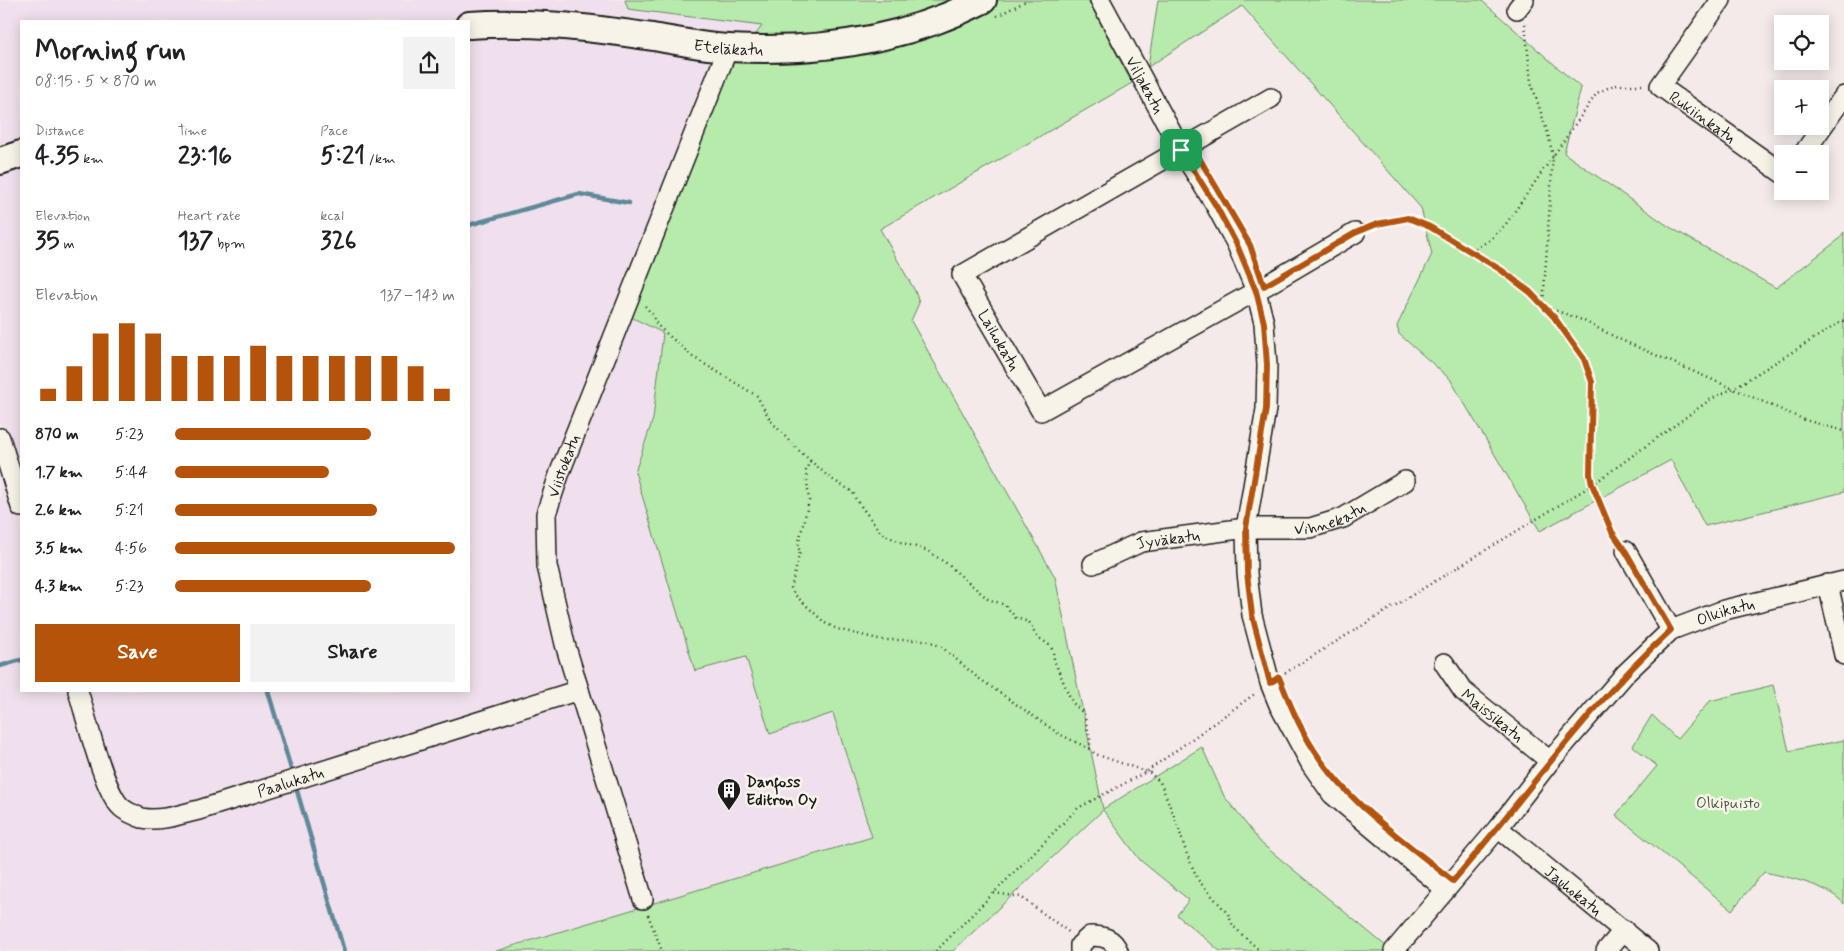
<!DOCTYPE html>
<meta charset="utf-8">
<style>
:root{--surface:#fff;--page:#f2f2f2;--text:#202124;--muted:#757577;--accent:#b45309}
body{margin:0;font-family:Mynerve,sans-serif;background:var(--page);color:var(--text);height:100vh;display:flex;flex-direction:column;font-size:19px;white-space:nowrap}
*{box-sizing:border-box;margin:0}
p{font-size:16px;color:var(--muted)}
.icon{flex:none;width:28px;height:28px;fill:none;stroke:currentColor;stroke-width:2;stroke-linecap:round;stroke-linejoin:round}
.map{position:relative;flex:1;overflow:hidden}
.details{position:absolute;left:20px;top:20px;width:450px;height:672px;display:flex;flex-direction:column;background:var(--surface);border-radius:0px;box-shadow:0 2px 12px #0003}
.details>*{flex:none}
.fabs{position:absolute;left:1774px;top:15px;display:grid;gap:10px}
.fabs a{display:grid;place-items:center;width:55px;height:55px;border-radius:0px;background:var(--surface);box-shadow:0 2px 12px #0003;font-size:25px}
.pin{position:absolute;display:grid;place-items:center;width:42px;height:42px;color:#fff;margin:-21px;border-radius:10px;box-shadow:0 2px 8px #0006}
.round{display:grid;place-items:center;flex:none;width:52px;height:52px;border-radius:0px;background:var(--page)}
.headline{display:flex;align-items:center;justify-content:space-between;height:85px;padding:0 15px}
h1{font-size:28px;font-weight:700;line-height:38px}
.figures{display:grid;grid-template-columns:repeat(3,1fr);gap:8px;height:85px;padding:5px 15px}
.figures div{display:grid;align-content:center}
.figures b{font-size:25px;font-weight:700}
.figures small{font-size:14px;font-weight:400}
.figures p{font-size:14px}
.chart{height:140px;padding:10px 15px}
.chart p{display:flex;justify-content:space-between}
.chart svg{width:100%;height:90px;margin-top:5px;stroke:var(--accent);stroke-width:6}
.action{display:flex;gap:10px;margin-top:auto;padding:10px 15px}
.action a{flex:1;height:58px;border-radius:0px;background:var(--accent);color:#fff;font-size:20px;font-weight:700;line-height:58px;text-align:center}
.action a+a{background:var(--page);color:var(--text)}
ul{padding:0 15px;list-style:none;font-size:16px}
li{display:grid;grid-template-columns:80px 60px 1fr;align-items:center;height:38px}
li i{height:12px;border-radius:6px;background:var(--accent)}
.map>svg:first-child{display:block}
.built{fill:#f0e0ed;fill-rule:evenodd}
.green{fill:#b7ebac;stroke:#6a8464}
.lines{fill:none;stroke-linecap:round;stroke-linejoin:round}
.stream{stroke:#5e8999;stroke-width:4.5}
.street-casing{stroke:#1c1c1c;stroke-width:22}
.secondary-casing{stroke:#1c1c1c;stroke-width:30}
.path{stroke:#1c1c1c;stroke-width:2.5;stroke-dasharray:1 4;stroke-linecap:butt}
.street{stroke:#f7f3e8;stroke-width:19}
.secondary{stroke:#f7f3e8;stroke-width:26}
.route-casing{stroke:#fff;stroke-width:10}
.route{stroke:#b45309;stroke-width:6}
.labels{text-anchor:middle;stroke-width:5;stroke-linejoin:round;paint-order:stroke}
.street-label{font-size:16px;fill:#1c1c1c;stroke:#f7f3e8}
.poi-label{font-size:16px;font-weight:bold;fill:#1c1c1c;stroke:#f7f3e8;text-anchor:start}
.park-label{font-size:16px;fill:#4a5a47;stroke:#f7f3e8}
</style>
<div class="map">
<svg width="1844" height="951" viewBox="0 0 1844 951">
<rect width="100%" height="100%" fill="#f4eaea"/>
<filter id="ink" filterUnits="userSpaceOnUse"><feTurbulence type="fractalNoise" baseFrequency=".02" numOctaves="2"/><feDisplacementMap in="SourceGraphic" scale="10" xChannelSelector="R" yChannelSelector="G"/><feConvolveMatrix kernelMatrix="1 2 1 2 8 2 1 2 1" color-interpolation-filters="sRGB"/></filter>
<g filter="url(#ink)">
<path class="built" d="M 0,0 L 625,0 L 628,9 L 762,25 L 722,78 L 630,317 L 663,333 L 653,419 L 635,472 L 696,671 L 746,657 L 771,734 L 833,713 L 872,838 L 495,951 L 0,951 ZM 21,21 L 469,21 L 469,691 L 21,691 Z"/>
<g class="green">
<path d="M 625,0 L 1088,0 L 1132,83 L 880,229 L 915,291 L 919,303 L 911,321 L 1055,577 L 1103,809 L 1202,747 L 1224,796 L 1261,843 L 1387,947 L 1384,951 L 1220,951 L 1177,915 L 1189,900 L 1140,860 L 1103,810 L 953,951 L 496,951 L 872,837 L 833,713 L 770,734 L 746,657 L 695,671 L 635,472 L 653,419 L 663,333 L 629,316 L 722,78 L 762,26 L 628,9 Z"/>
<path d="M 1158,0 L 1481,0 L 1581,88 L 1564,153 L 1668,226 L 1776,288 L 1838,240 L 1844,232 L 1844,492 L 1705,526 L 1671,460 L 1540,531 L 1450,379 L 1399,334 L 1397,326 L 1432,254 L 1421,208 L 1242,6 L 1148,67 Z"/>
<path d="M 1773,685 L 1789,751 L 1844,740 L 1844,904 C 1829,885 1787,877 1764,872 L 1732,910 L 1616,815 L 1657,766 L 1633,746 L 1652,715 L 1677,739 L 1710,701 Z"/>
</g>
<g class="lines">
<g class="stream">
<path d="M 469,225 L 579,194 L 629,203"/>
<path d="M 0,666 L 21,660"/>
<path d="M 268,691 L 293,776"/>
<path d="M 295,784 L 344,951"/>
</g>
<g class="street-casing">
<g id="street">
<path id="s1" d="M 1100,0 L 1181,150 L 1216,206 L 1237,245 L 1256,291 L 1264,323 L 1267,365 L 1266,409 L 1246,528 L 1247,573 L 1252,615 L 1270,683 L 1279,705 L 1311,764 L 1332,794 L 1445,889"/>
<path id="s2" d="M 1721,0 L 1660,86 L 1782,173"/>
<path d="M 1517,9 L 1524,0"/>
<path id="s3" d="M 1271,98 L 962,275 L 1041,411 L 1265,286 L 1355,233"/>
<path d="M 1803,154 L 1844,96"/>
<path d="M 0,438 L 21,507"/>
<path d="M 1626,551 L 1671,630"/>
<path id="s4" d="M 1093,564 L 1141,542 L 1246,528 L 1310,528 L 1343,518 L 1405,481"/>
<path d="M 1828,584 L 1844,655"/>
<path id="s5" d="M 1444,663 L 1463,691 L 1550,761"/>
<path id="s6" d="M 78,691 C 86,716 104,792 121,807 C 125,811 136,816 142,818 C 160,822 181,814 199,810 L 579,690"/>
<path id="s7" d="M 1498,828 L 1648,951"/>
<path id="s8" d="M 643,899 L 579,690 L 565,644 L 547,566 L 546,514 L 560,472 L 728,48"/>
<path d="M 1080,951 L 1080,945 L 1090,936 C 1103,936 1113,938 1118,951"/>
<path id="s9" d="M 1394,951 L 1498,828 L 1550,761 L 1626,673 L 1671,630 L 1724,610 L 1844,581"/>
<path d="M 1606,951 L 1624,930"/>
</g>
</g>
<g class="secondary-casing">
<g id="secondary">
<path id="s10" d="M 469,25 C 530,21 586,27 646,36 C 674,40 702,47 729,48 C 816,53 905,40 983,0"/>
<path d="M 0,161 L 21,154"/>
</g>
</g>
<g class="path">
<path d="M 997,16 L 1028,0"/>
<path d="M 1525,24 L 1531,82 L 1548,134 L 1553,156 L 1543,306 L 1582,320 L 1619,339 L 1805,420 L 1844,431"/>
<path d="M 1371,227 L 1408,218 L 1430,227 L 1501,270 L 1530,292 L 1554,317 L 1583,359 L 1592,382 L 1590,474 L 1592,485 L 1613,532 L 1617,538"/>
<path d="M 1471,251 L 1490,240 L 1506,224 L 1597,93 L 1614,85 L 1644,85"/>
<path d="M 645,306 L 652,314 L 657,325 L 693,357 L 757,396 L 770,420 L 794,446 L 830,478 L 853,492 L 855,498 L 881,533 L 900,542 L 926,550 L 946,563 L 988,599 L 1005,605 L 1016,618 L 1029,622 C 1032,626 1033,630 1035,634 C 1044,645 1053,640 1054,660 L 1072,702 L 1084,714 L 1090,738 L 1090,749 L 1095,754 L 1150,773 L 1160,782 L 1177,823 L 1186,852 L 1198,880 L 1228,914 L 1233,926 L 1260,951"/>
<path d="M 810,461 L 806,471 L 809,501 L 801,533 L 798,546 L 800,552 L 791,588 L 794,594 L 825,623 L 837,629 L 882,640 L 926,640 L 942,647 L 977,677 L 1059,734 L 1090,749"/>
<path d="M 1285,673 L 1592,485 L 1711,399 L 1734,388 L 1844,320"/>
<path d="M 994,893 L 1021,897 L 1070,933"/>
<path d="M 648,915 L 662,951"/>
<path d="M 936,951 L 1078,808 L 1146,772 L 1256,693"/>
</g>
<use href="#street" class="street"/>
<use href="#secondary" class="secondary"/>
</g>
</g>
<g class="lines" filter="url(#ink)">
<g class="route-casing">
<path id="route" d="M 1191,144 L 1250,245 L 1264,286 L 1355,233 L 1377,224 L 1408,218 L 1430,227 L 1501,270 L 1530,292 L 1554,317 L 1584,359 L 1592,382 L 1590,474 L 1592,484 L 1612,532 L 1626,552 L 1671,630 C 1589,705 1525,797 1453,881 C 1404,840 1348,804 1314,750 C 1299,727 1289,702 1279,677 L 1270,683 L 1252,615 L 1247,573 L 1246,528 L 1266,409 L 1267,365 L 1264,323 L 1256,291 L 1237,245 L 1216,206 L 1181,150 Z"/>
</g>
<use href="#route" class="route"/>
</g>
<defs>
<g id="building-pin" transform="scale(1.25)"><path d="M0 17L-7.5 6A9.5 9.5 0 1 1 7.5 6Z" fill="#1c1c1c" stroke="#f7f3e8"/><path d="M-4-6H4V6H1V3H-1V6H-4ZM-2.5-4.3h1.7v1.8h-1.7ZM.8-4.3h1.7v1.8H.8ZM-2.5-1h1.7V.8h-1.7ZM.8-1h1.7V.8H.8Z" fill="#fff"/></g>
</defs>
<g fill-rule="evenodd">
<use href="#building-pin" x="729" y="790"/>
</g>
<g class="labels">
<g class="street-label">
<text dy="6" stroke="none"><textPath href="#s10" startOffset="261">Eteläkatu</textPath></text>
<text dy="6" stroke="none"><textPath href="#s1" startOffset="96">Viljakatu</textPath></text>
<text dy="6" stroke="none"><textPath href="#s2" startOffset="158">Rukiinkatu</textPath></text>
<text dy="6" stroke="none"><textPath href="#s3" startOffset="431">Laihokatu</textPath></text>
<text dy="6" stroke="none"><textPath href="#s8" startOffset="450">Viistokatu</textPath></text>
<text dy="6" stroke="none"><textPath href="#s4" startOffset="244">Vihnekatu</textPath></text>
<text dy="6" stroke="none"><textPath href="#s4" startOffset="80">Jyväkatu</textPath></text>
<text dy="6" stroke="none"><textPath href="#s9" startOffset="482">Olkikatu</textPath></text>
<text dy="6" stroke="none"><textPath href="#s5" startOffset="72">Maissikatu</textPath></text>
<text dy="6" stroke="none"><textPath href="#s6" startOffset="302">Paalukatu</textPath></text>
<text dy="6" stroke="none"><textPath href="#s7" startOffset="98">Jauhokatu</textPath></text>
</g>
<g class="poi-label">
<text x="746" y="787">Danfoss<tspan x="746" dy="18">Editron Oy</tspan></text>
</g>
<g class="park-label">
<text x="1728" y="808">Olkipuisto</text>
</g>
</g>
</svg>
<div class="fabs">
<a><svg class="icon" aria-label="locate" viewBox="0 0 24 24"><circle cx="12" cy="12" r="6"/><path d="M12 2v4M12 18v4M2 12h4M18 12h4"/></svg></a>
<a>+</a>
<a>−</a>
</div>
<div class="pin" style="left:1181px;top:150px;background:#1e9e55"><svg class="icon" aria-label="arrive" viewBox="0 0 24 24"><path d="M6 21V4h12l-3 4 3 4H6"/></svg></div>
<section class="details">
<div class="headline"><div><h1>Morning run</h1><p>08:15 · 5 × 870 m</p></div><a class="round"><svg class="icon" aria-label="share" viewBox="0 0 24 24"><path d="M12 15V3M7 8l5-5 5 5M5 13v7h14v-7"/></svg></a></div>
<div class="figures">
<div><p>Distance</p><b>4.35<small> km</small></b></div>
<div><p>Time</p><b>23:16</b></div>
<div><p>Pace</p><b>5:21<small> /km</small></b></div>
</div>
<div class="figures">
<div><p>Elevation</p><b>35<small> m</small></b></div>
<div><p>Heart rate</p><b>137<small> bpm</small></b></div>
<div><p>kcal</p><b>326</b></div>
</div>
<div class="chart"><p><span>Elevation</span>137–143 m</p>
<svg viewBox="0 0 160 44" preserveAspectRatio="none"><path d="M5 44V38M15 44V27M25 44V11M35 44V6M45 44V11M55 44V22M65 44V22M75 44V22M85 44V17M95 44V22M105 44V22M115 44V22M125 44V22M135 44V22M145 44V27M155 44V38"/></svg>
</div>
<ul>
<li><b>870 m</b>5:23<i style="width:70%"></i></li>
<li><b>1.7 km</b>5:44<i style="width:55%"></i></li>
<li><b>2.6 km</b>5:21<i style="width:72%"></i></li>
<li><b>3.5 km</b>4:56<i style="width:100%"></i></li>
<li><b>4.3 km</b>5:23<i style="width:70%"></i></li>
</ul>
<div class="action"><a>Save</a><a>Share</a></div>
</section>
</div>
